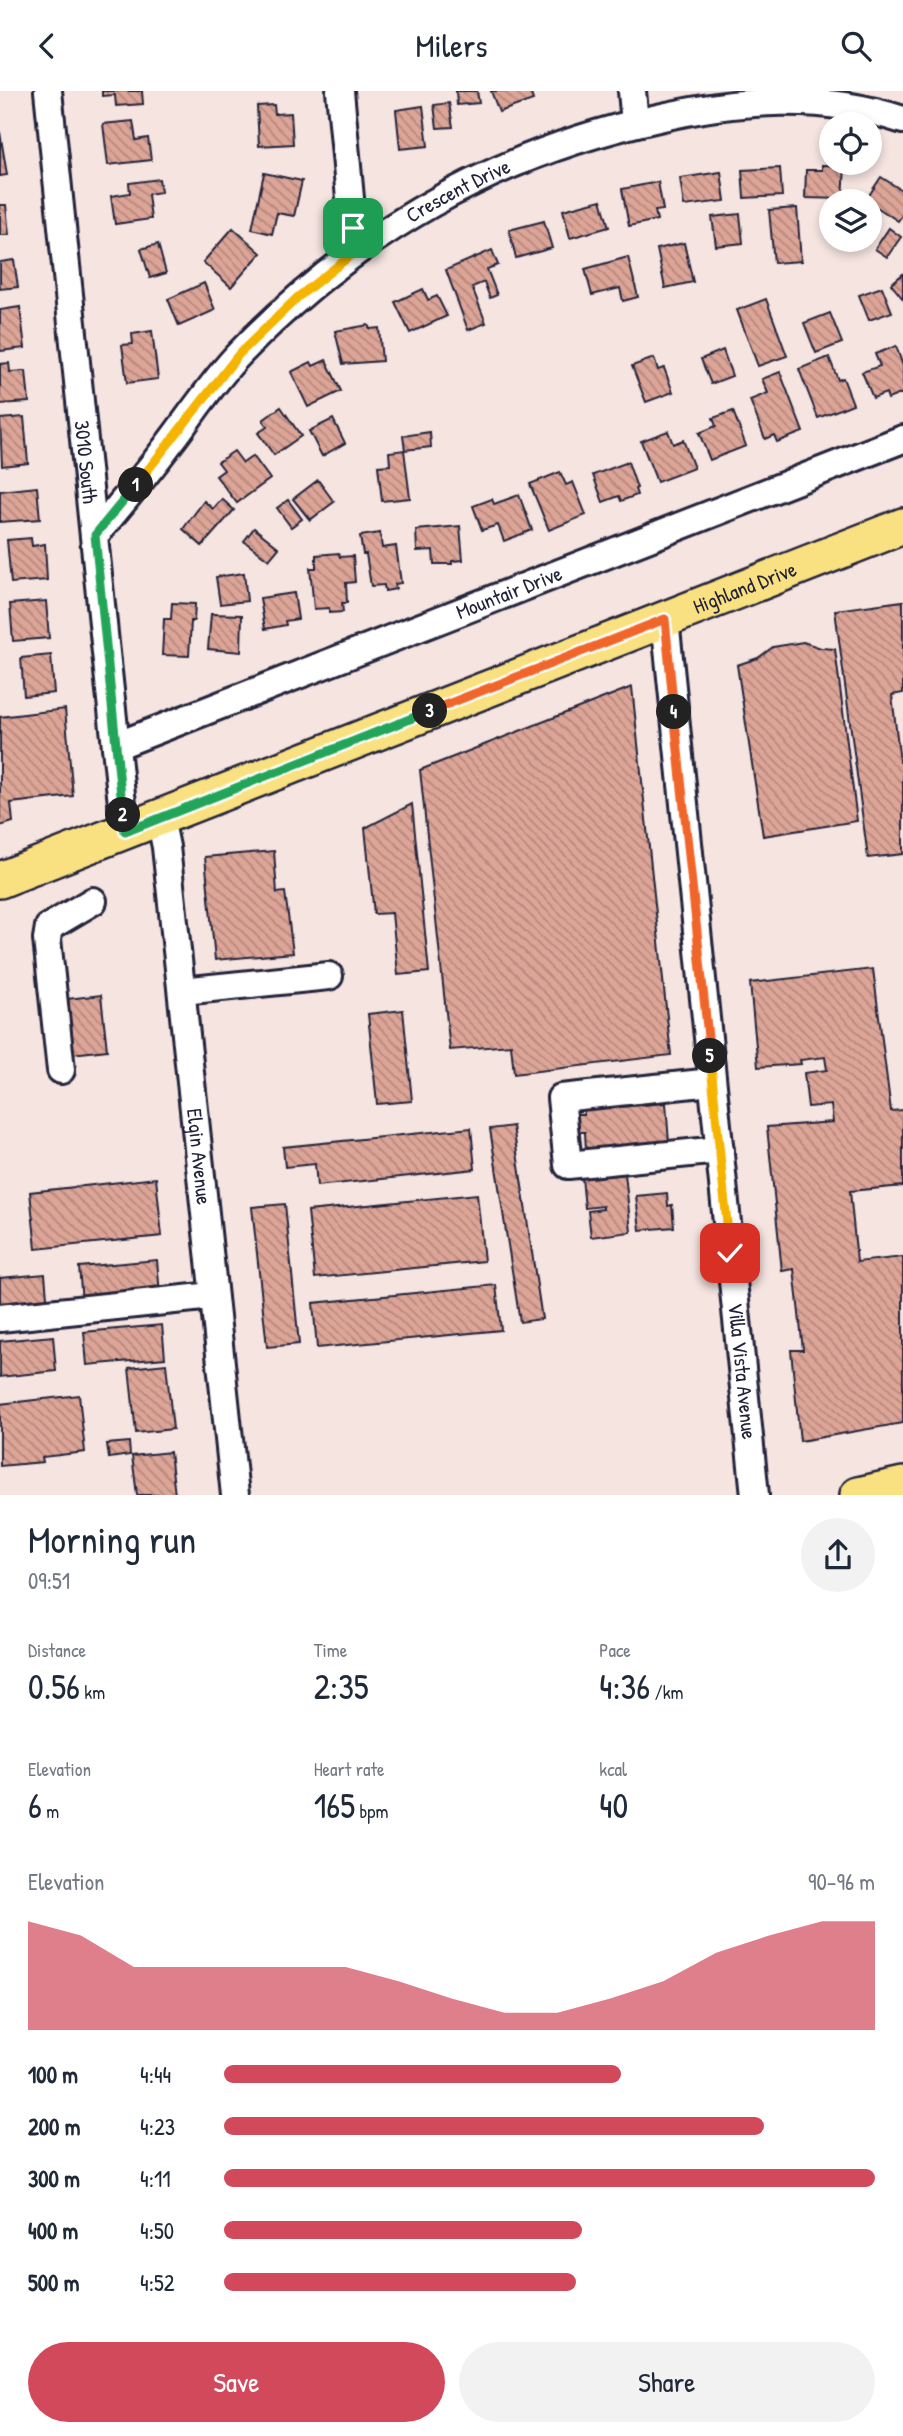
<!DOCTYPE html>
<meta charset="utf-8">
<style>
:root{--surface:#fff;--page:#f2f2f3;--text:#1f2937;--muted:#747a83;--accent:#d1495b}
body{margin:0;font-family:"Patrick Hand",sans-serif;background:var(--page);color:var(--text);height:100vh;display:flex;flex-direction:column;font-size:26px;white-space:nowrap}
*{box-sizing:border-box;margin:0}
p{font-size:23px;color:var(--muted)}
.icon{flex:none;width:38px;height:38px;fill:none;stroke:currentColor;stroke-width:2;stroke-linecap:round;stroke-linejoin:round}
.map{position:relative;height:1404px;overflow:hidden}
.sheet{display:flex;flex-direction:column;background:var(--surface);flex:1}
.sheet>*{flex:none}
.controls{position:absolute;left:819px;top:21px;display:grid;gap:14px}
.controls a{display:grid;place-items:center;width:63px;height:63px;border-radius:50%;background:var(--surface);box-shadow:0 4px 10px #0003;font-size:35px}
.pin{position:absolute;display:grid;place-items:center;width:60px;height:60px;color:#fff;margin:-30px;border-radius:14px;box-shadow:0 4px 10px #0006}
.km{position:absolute;width:35px;height:35px;margin:-18px;border-radius:50%;background:#222;color:#fff;font-size:19px;line-height:35px;text-align:center}
.round{display:grid;place-items:center;flex:none;width:74px;height:74px;border-radius:37px;background:var(--page)}
.head{display:flex;align-items:center;justify-content:space-between;height:119px;padding:0 28px}
h1{font-size:38px;font-weight:600;line-height:52px}
.figures{display:grid;grid-template-columns:repeat(3,1fr);gap:10px;height:119px;padding:7px 28px}
.figures div{display:grid;align-content:center}
.figures b{font-size:35px;font-weight:600}
.figures small{font-size:19px;font-weight:400}
.figures p{font-size:19px}
.chart{height:196px;padding:14px 28px}
.chart p{display:flex;justify-content:space-between}
.chart svg{width:100%;height:126px;margin-top:7px;fill:var(--accent);opacity:.7}
.cta{display:flex;gap:14px;margin-top:auto;padding:14px 28px}
.cta a{flex:1;height:80px;border-radius:42px;background:var(--accent);color:#fff;font-size:28px;font-weight:600;line-height:80px;text-align:center}
.cta a+a{background:var(--page);color:var(--text)}
ul{padding:0 28px;list-style:none;font-size:23px}
li{display:grid;grid-template-columns:112px 84px 1fr;align-items:center;height:52px}
li i{height:18px;border-radius:9px;background:var(--accent)}
header{display:flex;justify-content:space-between;align-items:center;height:91px;padding:0 28px;background:var(--surface);font-size:32px;font-weight:600}
.map>svg:first-child{display:block}
.building{fill:url(#building-back-hatch);stroke:#22223b;stroke-width:2}
.lines{fill:none;stroke-linecap:round;stroke-linejoin:round}
.minor-casing{stroke:#22223b;stroke-width:32}
.major-casing{stroke:#22223b;stroke-width:40}
.minor{stroke:#fff;stroke-width:26}
.major{stroke:#f9e181;stroke-width:35}
.split-1-casing{stroke:#fff;stroke-width:14}
.split-2-casing{stroke:#fff;stroke-width:14}
.split-3-casing{stroke:#fff;stroke-width:14}
.split-4-casing{stroke:#fff;stroke-width:14}
.split-5-casing{stroke:#fff;stroke-width:14}
.split-6-casing{stroke:#fff;stroke-width:14}
.split-1{stroke:#f5b400;stroke-width:9}
.split-2{stroke:#22a559;stroke-width:9}
.split-3{stroke:#22a559;stroke-width:9}
.split-4{stroke:#f0652b;stroke-width:9}
.split-5{stroke:#f0652b;stroke-width:9}
.split-6{stroke:#f5b400;stroke-width:9}
.labels{text-anchor:middle;stroke-width:5;stroke-linejoin:round;paint-order:stroke}
.street-label{font-size:21px;fill:#22223b;stroke:#fff}
</style>
<header><svg class="icon" aria-label="back" viewBox="0 0 24 24"><path d="M15 5l-7 7 7 7"/></svg>Milers<svg class="icon" aria-label="search" viewBox="0 0 24 24"><circle cx="10" cy="10" r="6"/><path d="M15 15l6 6"/></svg></header>
<div class="map">
<svg width="903" height="1404" viewBox="0 0 903 1404">
<defs>
<pattern id="building-back-hatch" width="6" height="6" patternUnits="userSpaceOnUse" patternTransform="scale(1.75)"><rect width="6" height="6" fill="#dda597"/><path d="M-1 5l2 2M0 0l6 6M5-1l2 2" fill="none" stroke="#b3867c"/></pattern>
</defs>
<rect width="100%" height="100%" fill="#f5e4e0"/>
<filter id="ink" filterUnits="userSpaceOnUse"><feTurbulence type="fractalNoise" baseFrequency=".0143" numOctaves="2"/><feDisplacementMap in="SourceGraphic" scale="14" xChannelSelector="R" yChannelSelector="G"/><feConvolveMatrix kernelMatrix="1 2 1 2 8 2 1 2 1" color-interpolation-filters="sRGB"/></filter>
<g filter="url(#ink)">
<g class="building">
<path d="M 102,0 L 142,0 L 143,13 L 116,15 L 115,4 L 102,5 Z"/>
<path d="M 456,0 L 477,0 L 479,12 L 457,14 Z"/>
<path d="M 491,0 L 530,0 L 533,9 L 499,21 Z"/>
<path d="M 449,12 L 453,36 L 437,37 L 434,14 Z"/>
<path d="M 274,14 L 275,23 L 291,22 L 293,53 L 259,55 L 257,15 Z"/>
<path d="M 423,15 L 428,55 L 400,58 L 396,19 Z"/>
<path d="M 133,30 L 136,49 L 148,47 L 151,69 L 108,74 L 103,33 Z"/>
<path d="M 0,41 L 7,84 L 0,85 Z"/>
<path d="M 822,74 L 845,75 L 843,108 L 805,107 L 806,79 L 822,79 Z"/>
<path d="M 780,77 L 782,105 L 744,107 L 742,79 Z"/>
<path d="M 721,81 L 725,110 L 684,115 L 680,87 Z"/>
<path d="M 264,82 L 302,90 L 294,125 L 277,122 L 272,143 L 252,138 Z"/>
<path d="M 881,86 L 903,100 L 903,123 L 898,130 L 866,109 Z"/>
<path d="M 159,88 L 161,101 L 148,103 L 151,128 L 115,133 L 111,105 L 130,102 L 129,92 Z"/>
<path d="M 658,91 L 663,119 L 655,120 L 657,129 L 629,135 L 622,98 Z"/>
<path d="M 601,109 L 609,136 L 570,147 L 563,119 Z"/>
<path d="M 0,114 L 6,114 L 9,144 L 0,144 Z"/>
<path d="M 797,117 L 801,170 L 774,172 L 769,119 Z"/>
<path d="M 740,123 L 743,152 L 716,155 L 712,126 Z"/>
<path d="M 544,130 L 552,157 L 516,167 L 509,139 Z"/>
<path d="M 233,137 L 261,162 L 231,196 L 203,171 Z"/>
<path d="M 889,137 L 901,146 L 887,166 L 875,158 Z"/>
<path d="M 684,152 L 693,191 L 665,197 L 657,158 Z"/>
<path d="M 158,153 L 166,182 L 150,187 L 141,158 Z"/>
<path d="M 492,159 L 498,174 L 487,178 L 497,204 L 490,207 L 484,191 L 472,196 L 486,232 L 468,239 L 446,179 Z"/>
<path d="M 628,166 L 638,206 L 623,210 L 620,197 L 592,204 L 585,178 Z"/>
<path d="M 14,169 L 18,196 L 0,198 L 0,171 Z"/>
<path d="M 903,183 L 903,208 L 891,193 Z"/>
<path d="M 204,192 L 215,219 L 179,235 L 168,208 Z"/>
<path d="M 882,196 L 892,221 L 869,229 L 859,204 Z"/>
<path d="M 423,198 L 428,209 L 437,205 L 447,225 L 410,242 L 395,211 Z"/>
<path d="M 766,208 L 787,265 L 758,275 L 737,219 Z"/>
<path d="M 20,216 L 25,257 L 0,260 L 0,219 Z"/>
<path d="M 830,222 L 842,252 L 816,262 L 804,232 Z"/>
<path d="M 368,234 L 370,238 L 379,237 L 382,270 L 343,273 L 335,240 Z"/>
<path d="M 152,240 L 158,288 L 127,292 L 122,254 L 133,253 L 132,243 Z"/>
<path d="M 896,255 L 903,275 L 903,302 L 888,308 L 886,302 L 873,307 L 862,281 L 880,275 L 875,263 Z"/>
<path d="M 723,259 L 732,285 L 711,293 L 701,268 Z"/>
<path d="M 829,266 L 838,289 L 843,287 L 853,313 L 818,327 L 799,278 Z"/>
<path d="M 654,267 L 658,279 L 664,277 L 673,301 L 646,311 L 632,275 Z"/>
<path d="M 326,269 L 341,300 L 308,316 L 291,281 L 311,271 L 313,275 Z"/>
<path d="M 9,272 L 10,281 L 26,280 L 29,311 L 0,313 L 0,273 Z"/>
<path d="M 780,281 L 803,341 L 777,351 L 774,344 L 765,348 L 750,309 L 768,302 L 762,288 Z"/>
<path d="M 281,316 L 301,345 L 274,364 L 258,342 L 267,336 L 263,329 Z"/>
<path d="M 733,320 L 746,355 L 710,369 L 699,342 L 716,335 L 713,327 Z"/>
<path d="M 24,326 L 28,372 L 2,375 L 0,328 Z"/>
<path d="M 333,328 L 345,352 L 322,365 L 309,340 Z"/>
<path d="M 668,340 L 673,353 L 683,349 L 694,377 L 657,391 L 641,350 Z"/>
<path d="M 430,341 L 431,356 L 405,359 L 403,345 Z"/>
<path d="M 404,359 L 410,407 L 382,410 L 378,375 L 390,374 L 389,361 Z"/>
<path d="M 234,360 L 243,372 L 253,365 L 270,388 L 237,412 L 216,385 L 224,379 L 218,371 Z"/>
<path d="M 628,371 L 637,397 L 635,398 L 637,404 L 621,410 L 619,405 L 603,411 L 593,384 Z"/>
<path d="M 560,381 L 566,394 L 573,391 L 586,424 L 549,439 L 530,393 Z"/>
<path d="M 318,389 L 334,411 L 310,429 L 293,408 Z"/>
<path d="M 37,396 L 40,428 L 0,431 L 0,400 Z"/>
<path d="M 519,404 L 532,439 L 504,450 L 498,434 L 482,439 L 473,415 L 492,408 L 494,413 Z"/>
<path d="M 222,408 L 234,419 L 202,455 L 183,438 L 204,410 L 213,418 Z"/>
<path d="M 288,409 L 302,428 L 291,436 L 277,417 Z"/>
<path d="M 460,435 L 463,469 L 452,470 L 452,473 L 434,473 L 433,459 L 417,460 L 416,439 Z"/>
<path d="M 254,437 L 279,457 L 269,469 L 244,450 Z"/>
<path d="M 380,442 L 382,457 L 396,455 L 401,492 L 395,493 L 396,498 L 385,500 L 384,494 L 371,495 L 366,463 L 363,463 L 360,445 Z"/>
<path d="M 31,447 L 32,455 L 45,453 L 47,489 L 11,492 L 7,449 Z"/>
<path d="M 339,462 L 340,466 L 353,465 L 355,491 L 346,492 L 347,512 L 342,512 L 343,521 L 329,522 L 329,517 L 314,518 L 310,477 L 316,477 L 316,464 Z"/>
<path d="M 244,482 L 247,510 L 220,513 L 216,486 Z"/>
<path d="M 294,502 L 298,528 L 285,530 L 286,534 L 265,538 L 260,507 Z"/>
<path d="M 46,510 L 49,547 L 13,550 L 10,513 Z"/>
<path d="M 903,510 L 903,602 L 892,604 L 900,671 L 903,671 L 903,763 L 868,767 L 835,519 Z"/>
<path d="M 172,512 L 195,513 L 194,530 L 191,530 L 189,565 L 162,564 L 164,528 L 171,528 Z"/>
<path d="M 211,523 L 242,524 L 241,561 L 208,558 Z"/>
<path d="M 803,551 L 821,557 L 835,558 L 857,730 L 763,745 L 737,574 L 758,567 L 773,556 Z"/>
<path d="M 51,564 L 54,602 L 24,605 L 21,567 Z"/>
<path d="M 632,596 L 671,964 L 514,983 L 511,954 L 450,959 L 420,679 Z"/>
<path d="M 65,618 L 73,705 L 11,712 L 13,731 L 0,735 L 0,626 Z"/>
<path d="M 412,713 L 429,881 L 398,884 L 392,822 L 374,823 L 365,737 Z"/>
<path d="M 274,760 L 277,802 L 285,801 L 293,862 L 215,869 L 205,766 Z"/>
<path d="M 873,878 L 891,1020 L 903,1019 L 903,1095 L 850,1100 L 857,1171 L 903,1166 L 903,1332 L 800,1350 L 791,1259 L 803,1259 L 794,1178 L 782,1180 L 767,1036 L 833,1031 L 831,1014 L 808,1016 L 804,982 L 827,979 L 825,966 L 800,969 L 801,973 L 758,976 L 750,892 Z"/>
<path d="M 101,904 L 107,959 L 63,964 L 59,909 Z"/>
<path d="M 403,919 L 412,1010 L 377,1013 L 368,923 Z"/>
<path d="M 666,1012 L 669,1052 L 586,1059 L 585,1041 L 578,1041 L 576,1023 L 584,1023 L 584,1019 Z"/>
<path d="M 513,1035 L 542,1228 L 520,1231 L 490,1038 Z"/>
<path d="M 471,1037 L 475,1078 L 317,1095 L 315,1073 L 285,1076 L 283,1056 Z"/>
<path d="M 625,1082 L 631,1141 L 591,1146 L 588,1120 L 603,1118 L 603,1115 L 585,1117 L 582,1087 Z"/>
<path d="M 156,1087 L 162,1145 L 36,1158 L 30,1101 Z"/>
<path d="M 667,1102 L 668,1115 L 672,1114 L 674,1136 L 640,1139 L 636,1105 Z"/>
<path d="M 477,1103 L 484,1170 L 315,1187 L 308,1120 Z"/>
<path d="M 285,1113 L 299,1253 L 267,1256 L 252,1116 Z"/>
<path d="M 157,1169 L 160,1203 L 82,1210 L 79,1176 Z"/>
<path d="M 45,1183 L 48,1218 L 0,1222 L 0,1187 Z"/>
<path d="M 496,1194 L 501,1239 L 317,1257 L 313,1212 Z"/>
<path d="M 162,1234 L 165,1267 L 87,1274 L 84,1241 Z"/>
<path d="M 53,1245 L 56,1280 L 0,1286 L 0,1250 Z"/>
<path d="M 166,1273 L 173,1338 L 136,1342 L 129,1277 Z"/>
<path d="M 79,1304 L 85,1361 L 42,1366 L 43,1371 L 0,1375 L 0,1313 Z"/>
<path d="M 129,1351 L 130,1364 L 109,1367 L 107,1353 Z"/>
<path d="M 170,1361 L 175,1404 L 137,1404 L 132,1365 Z"/>
</g>
<g class="lines">
<g class="minor-casing">
<g id="minor">
<path id="s1" d="M 48,0 C 72,247 99,494 125,741"/>
<path d="M 340,0 L 355,161"/>
<path d="M 632,0 L 635,32"/>
<path id="s2" d="M 95,444 C 120,414 145,385 168,354 C 192,323 213,290 240,262 C 357,141 494,63 658,27 C 740,8 823,2 903,29"/>
<path id="s3" d="M 665,528 L 755,1404"/>
<path id="s4" d="M 116,655 L 903,348"/>
<path id="s5" d="M 160,727 L 166,756 L 235,1404"/>
<path d="M 182,900 L 329,885"/>
<path d="M 61,979 L 47,848 L 49,836 L 93,810"/>
<path d="M 712,991 L 561,1007 L 568,1074 L 720,1059"/>
<path d="M 0,1227 L 213,1205"/>
</g>
</g>
<g class="major-casing">
<g id="major">
<path id="s6" d="M 0,789 L 903,435"/>
<path d="M 858,1404 L 903,1394"/>
</g>
</g>
<use href="#minor" class="minor"/>
<use href="#major" class="major"/>
</g>
</g>
<g class="lines" filter="url(#ink)">
<g class="split-1-casing">
<path id="split-1" d="M 136,394 L 239,263 L 298,206 L 355,161 L 353,137"/>
</g>
<g class="split-2-casing">
<path id="split-2" d="M 123,724 L 95,444 L 136,394"/>
</g>
<g class="split-3-casing">
<path id="split-3" d="M 123,724 L 125,741 L 430,620"/>
</g>
<g class="split-4-casing">
<path id="split-4" d="M 430,620 L 665,528 L 674,621"/>
</g>
<g class="split-5-casing">
<path id="split-5" d="M 674,621 L 710,965"/>
</g>
<g class="split-6-casing">
<path id="split-6" d="M 710,965 L 730,1162"/>
</g>
<use href="#split-1" class="split-1"/>
<use href="#split-2" class="split-2"/>
<use href="#split-3" class="split-3"/>
<use href="#split-4" class="split-4"/>
<use href="#split-5" class="split-5"/>
<use href="#split-6" class="split-6"/>
</g>
<g class="labels">
<g class="street-label">
<text dy="7" stroke="none"><textPath href="#s2" startOffset="506">Crescent Drive</textPath></text>
<text dy="7" stroke="none"><textPath href="#s1" startOffset="373">3010 South</textPath></text>
<text dy="7" stroke="none"><textPath href="#s6" startOffset="800">Highland Drive</textPath></text>
<text dy="7" stroke="none"><textPath href="#s4" startOffset="422">Mountair Drive</textPath></text>
<text dy="7" stroke="none"><textPath href="#s5" startOffset="341">Elgin Avenue</textPath></text>
<text dy="7" stroke="none"><textPath href="#s3" startOffset="756">Villa Vista Avenue</textPath></text>
</g>
</g>
</svg>
<div class="controls">
<a><svg class="icon" aria-label="locate" viewBox="0 0 24 24"><circle cx="12" cy="12" r="6"/><path d="M12 2v4M12 18v4M2 12h4M18 12h4"/></svg></a>
<a><svg class="icon" aria-label="layers" viewBox="0 0 24 24"><path d="M12 4l9 5-9 5-9-5zM3 14l9 5 9-5"/></svg></a>
</div>
<div class="pin" style="left:353px;top:137px;background:#1e9e55"><svg class="icon" aria-label="arrive" viewBox="0 0 24 24"><path d="M6 21V4h12l-3 4 3 4H6"/></svg></div>
<div class="pin" style="left:730px;top:1162px;background:#d93025"><svg class="icon" aria-label="check" viewBox="0 0 24 24"><path d="M5 12l5 5 9-10"/></svg></div>
<b class="km" style="left:136px;top:394px">1</b>
<b class="km" style="left:123px;top:724px">2</b>
<b class="km" style="left:430px;top:620px">3</b>
<b class="km" style="left:674px;top:621px">4</b>
<b class="km" style="left:710px;top:965px">5</b>
</div>
<section class="sheet">
<div class="head"><div><h1>Morning run</h1><p>09:51</p></div><a class="round"><svg class="icon" aria-label="share" viewBox="0 0 24 24"><path d="M12 15V3M7 8l5-5 5 5M5 13v7h14v-7"/></svg></a></div>
<div class="figures">
<div><p>Distance</p><b>0.56<small> km</small></b></div>
<div><p>Time</p><b>2:35</b></div>
<div><p>Pace</p><b>4:36<small> /km</small></b></div>
</div>
<div class="figures">
<div><p>Elevation</p><b>6<small> m</small></b></div>
<div><p>Heart rate</p><b>165<small> bpm</small></b></div>
<div><p>kcal</p><b>40</b></div>
</div>
<div class="chart"><p><span>Elevation</span>90–96 m</p>
<svg viewBox="0 0 160 44" preserveAspectRatio="none"><path d="M0 44V6L10 11L20 22L30 22L40 22L50 22L60 22L70 27L80 33L90 38L100 38L110 33L120 27L130 17L140 11L150 6L160 6V44z"/></svg>
</div>
<ul>
<li><b>100 m</b>4:44<i style="width:61%"></i></li>
<li><b>200 m</b>4:23<i style="width:83%"></i></li>
<li><b>300 m</b>4:11<i style="width:100%"></i></li>
<li><b>400 m</b>4:50<i style="width:55%"></i></li>
<li><b>500 m</b>4:52<i style="width:54%"></i></li>
</ul>
<div class="cta"><a>Save</a><a>Share</a></div>
</section>
